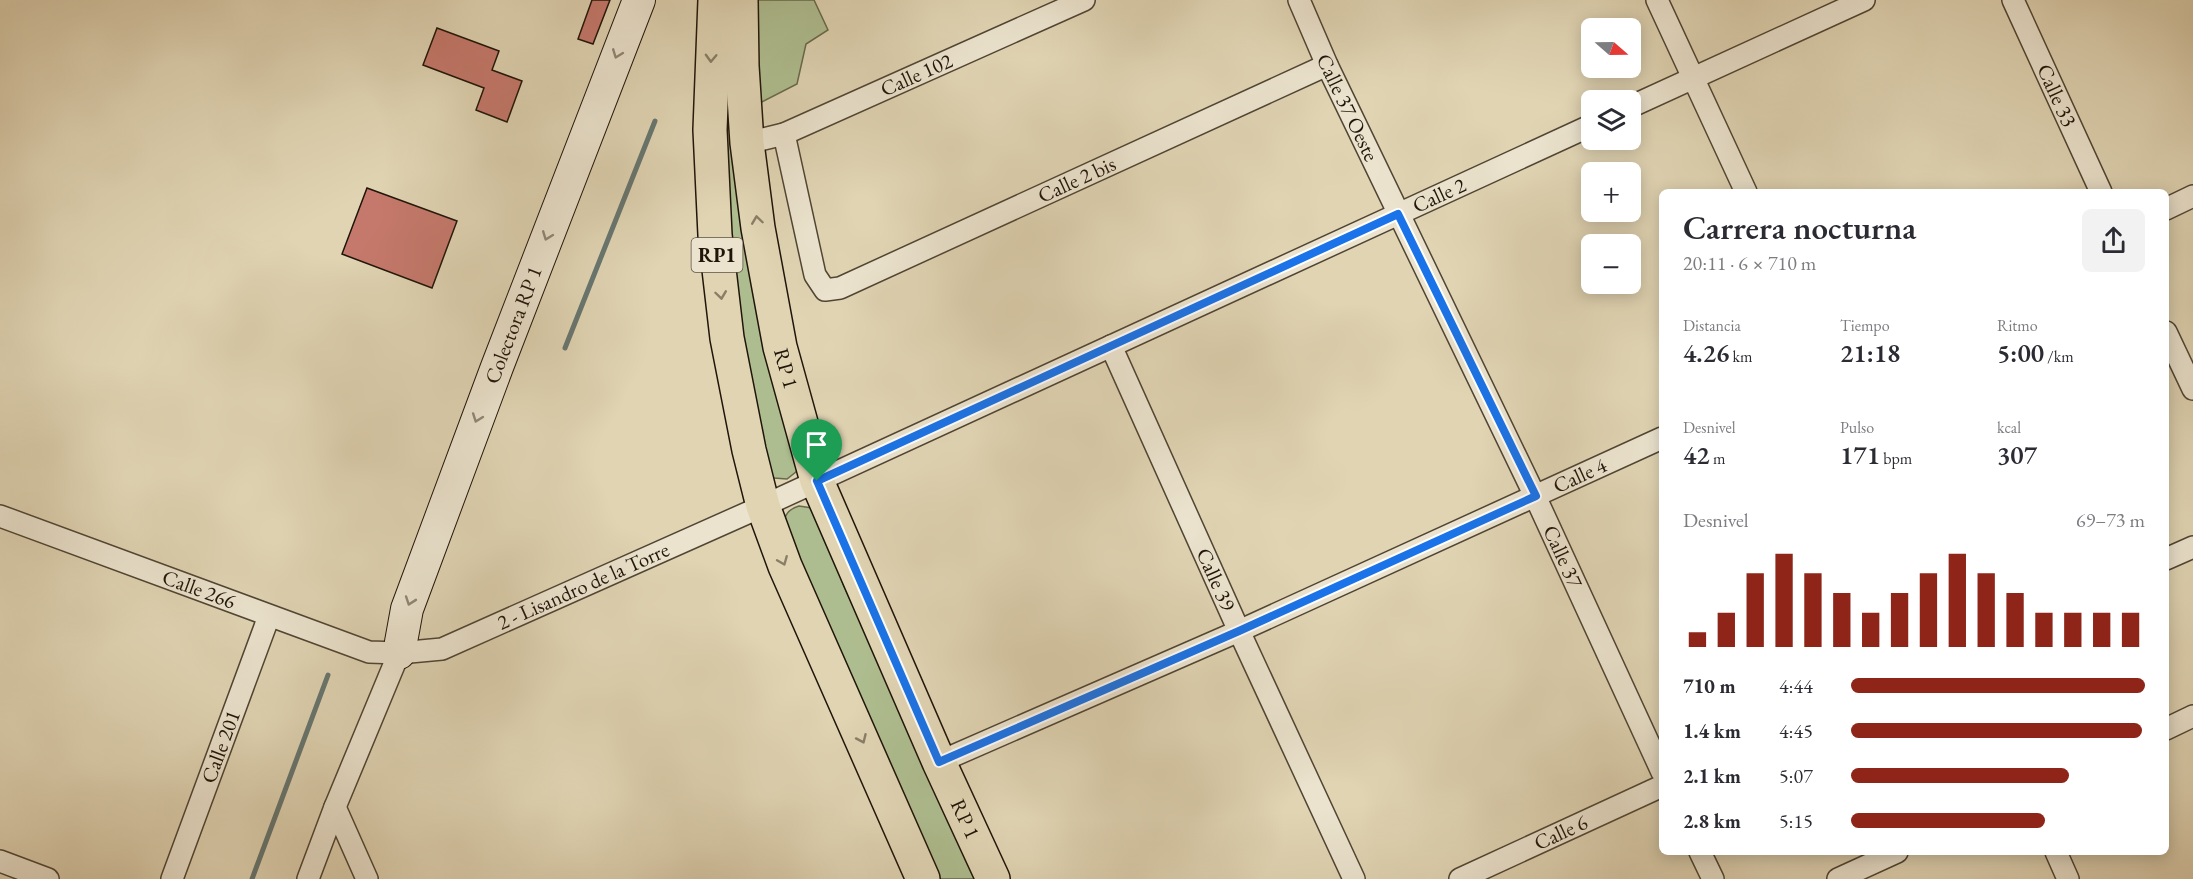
<!DOCTYPE html>
<html lang="es">
<meta charset="utf-8">
<style>
:root{--surface:#fff;--page:#f2f2f3;--text:#2b2b33;--muted:#7c7c81;--accent:#8f2418}
body{margin:0;font-family:"EB Garamond",serif;background:var(--page);color:var(--text);height:100vh;display:flex;flex-direction:column;font-size:22px;white-space:nowrap}
*{box-sizing:border-box;margin:0}
p{font-size:20px;color:var(--muted)}
.icon{flex:none;width:33px;height:33px;fill:none;stroke:currentColor;stroke-width:2;stroke-linecap:round;stroke-linejoin:round}
.map{position:relative;flex:1;overflow:hidden}
.details{position:absolute;left:1659px;top:189px;width:510px;height:666px;display:flex;flex-direction:column;background:var(--surface);border-radius:9px;box-shadow:0 3px 15px #0003}
.details>*{flex:none}
.needle{width:39px;rotate:110deg}
.fabs{position:absolute;left:1581px;top:18px;display:grid;gap:12px}
.fabs a{display:grid;place-items:center;width:60px;height:60px;border-radius:9px;background:var(--surface);box-shadow:0 3px 15px #0003;font-size:30px}
.pin{position:absolute;display:grid;place-items:center;width:51px;height:51px;color:#fff;margin:-62px -26px;border-radius:50% 50% 50% 0;rotate:-45deg;box-shadow:0 0 6px #0007}
.pin .icon{rotate:45deg}
.round{display:grid;place-items:center;flex:none;width:63px;height:63px;border-radius:9px;background:var(--page)}
.head{display:flex;align-items:center;justify-content:space-between;height:102px;padding:0 24px}
h1{font-size:33px;font-weight:600;line-height:45px}
.metrics{display:grid;grid-template-columns:repeat(3,1fr);gap:9px;height:102px;padding:6px 24px}
.metrics div{display:grid;align-content:center}
.metrics b{font-size:26px;font-weight:600}
.metrics small{font-size:16px;font-weight:400}
.metrics p{font-size:16px}
.chart{height:168px;padding:12px 24px}
.chart p{display:flex;justify-content:space-between}
.chart svg{width:100%;height:108px;margin-top:6px;stroke:var(--accent);stroke-width:6}
ul{padding:0 24px;list-style:none;font-size:20px}
li{display:grid;grid-template-columns:96px 72px 1fr;align-items:center;height:45px}
li i{height:15px;border-radius:8px;background:var(--accent)}
.map>svg:first-child{display:block}
.green{fill:#aebd8f;stroke:#67694c;stroke-width:1.5}
.lines{fill:none;stroke-linecap:round;stroke-linejoin:round}
.stream{stroke:#677670;stroke-width:5}
.building{fill:#c5796c;stroke:#20150a;stroke-width:1.5}
.minor-casing{stroke:#504534;stroke-width:24}
.secondary-casing{stroke:#20150a;stroke-width:34}
.primary-casing{stroke:#20150a;stroke-width:36}
.minor{stroke:#ebe3ce;stroke-width:21}
.secondary{stroke:#ebe3ce;stroke-width:32}
.primary{stroke:#e0d4b3;stroke-width:33}
.oneway{stroke:#908676}
.oneway2{stroke:#8a7e67}
.route-casing{stroke:#fff;stroke-width:12}
.route{stroke:#1a73e8;stroke-width:8}
.labels{text-anchor:middle;stroke-width:4.5;stroke-linejoin:round;paint-order:stroke}
.shield{fill:#ebe3ce;stroke:#5d5345;stroke-width:1.5}
.shield-label{font-size:20px;font-weight:bold;fill:#20150a}
.street-label{font-size:21px;fill:#20150a;stroke:#ebe3ce}
</style>
<div class="map">
<svg width="2193" height="879" viewBox="0 0 2193 879">
<rect width="100%" height="100%" fill="#e0d4b3"/>
<filter id="stains"><feTurbulence type="fractalNoise" baseFrequency=".00333" numOctaves="4"/><feColorMatrix values="0 0 0 0 .2 0 0 0 0 .09 0 0 0 0 .02 0 0 0 .5 -.17"/></filter>
<radialGradient id="worn" r=".72"><stop offset=".6" stop-color="#630" stop-opacity="0"/><stop offset="1" stop-color="#630" stop-opacity=".3"/></radialGradient>
<g class="green">
<path d="M 751,0 L 814,0 L 828,30 L 806,44 L 797,84 L 748,109 Z"/>
<path d="M 724,16 L 798,465 L 797,471 L 787,479 L 774,478 L 765,468 L 725,234 Z"/>
<path d="M 799,506 L 812,508 L 820,519 L 843,584 L 980,879 L 940,879 L 783,531 C 784,518 785,510 799,506 Z"/>
</g>
<g class="lines">
<g class="stream">
<path d="M 565,348 L 655,121"/>
<path d="M 252,879 L 328,675"/>
</g>
</g>
<g class="building">
<path d="M 592,0 L 610,0 L 593,44 L 578,39 Z"/>
<path d="M 437,28 L 499,51 L 492,70 L 522,81 L 507,122 L 476,110 L 484,88 L 423,65 Z"/>
<path d="M 367,188 L 457,221 L 432,288 L 342,254 Z"/>
</g>
<g class="lines">
<g class="minor-casing">
<g id="minor">
<path id="s1" d="M 1299,0 L 1327,65 L 1535,496 L 1662,772"/>
<path d="M 1657,0 L 1746,192"/>
<path id="s2" d="M 2013,0 L 2101,192"/>
<path d="M 1630,107 L 1864,0"/>
<path id="s3" d="M 784,134 L 815,275 L 825,290 L 840,288 L 1327,65"/>
<path id="s4" d="M 747,143 L 784,134 L 1084,0"/>
<path d="M 2166,209 L 2193,196"/>
<path d="M 2166,332 L 2193,389"/>
<path id="s5" d="M 1111,346 L 1239,631 L 1354,879"/>
<path id="s6" d="M 0,516 L 369,652 L 399,653 L 442,649 L 763,506 L 1592,125"/>
<path d="M 2166,559 L 2193,547"/>
<path d="M 2166,729 L 2193,716"/>
<path id="s7" d="M 939,762 L 1239,631 L 1662,438"/>
<path d="M 335,807 L 367,879"/>
<path d="M 1700,852 L 1713,879"/>
<path d="M 2056,852 L 2068,879"/>
<path d="M 0,861 L 48,879"/>
<path id="s8" d="M 172,879 L 269,616"/>
<path d="M 308,879 L 335,807 L 399,653"/>
<path id="s9" d="M 1460,879 L 1662,786"/>
<path d="M 1838,879 L 1897,852"/>
</g>
</g>
<g class="secondary-casing">
<g id="secondary">
<path id="s10" d="M 399,653 L 407,609 L 497,367 L 639,0"/>
</g>
</g>
<g class="primary-casing">
<g id="primary">
<path d="M 715,0 L 710,130 L 715,235 L 727,338 L 749,450 L 763,506 L 785,566 L 923,879"/>
<path id="s11" d="M 741,0 L 742,66 L 747,143 L 758,228 L 780,347 L 817,481 L 939,762 L 993,879"/>
</g>
</g>
<use href="#minor" class="minor"/>
<use href="#secondary" class="secondary"/>
<use href="#primary" class="primary"/>
</g>
<defs><path id="oneway-chevron" d="M-2-3.5L2.5 0L-2 3.5" fill="none" stroke-width="1.6" stroke-linecap="round" stroke-linejoin="round" transform="scale(1.5)"/></defs>
<g class="oneway">
<use href="#oneway-chevron" transform="translate(617 54) rotate(111)"/>
<use href="#oneway-chevron" transform="translate(547 236) rotate(111)"/>
<use href="#oneway-chevron" transform="translate(477 418) rotate(110)"/>
<use href="#oneway-chevron" transform="translate(410 601) rotate(109)"/>
</g>
<g class="oneway2">
<use href="#oneway-chevron" transform="translate(711 58) rotate(92)"/>
<use href="#oneway-chevron" transform="translate(757 220) rotate(-98)"/>
<use href="#oneway-chevron" transform="translate(721 295) rotate(82)"/>
<use href="#oneway-chevron" transform="translate(783 561) rotate(68)"/>
<use href="#oneway-chevron" transform="translate(862 739) rotate(66)"/>
</g>
<g class="lines">
<g class="route-casing">
<path id="route" d="M 1398,214 L 1536,496 L 1239,631 L 939,762 L 817,481 Z"/>
</g>
<use href="#route" class="route"/>
</g>
<g class="labels">
<rect class="shield" x="691.5" y="238" width="51" height="34" rx="4.5"/>
<g class="shield-label">
<text x="717" y="262">RP1</text>
</g>
<g class="street-label">
<text dy="7" stroke="none"><textPath href="#s4" startOffset="183">Calle 102</textPath></text>
<text dy="7" stroke="none"><textPath href="#s2" startOffset="105">Calle 33</textPath></text>
<text dy="7" stroke="none"><textPath href="#s1" startOffset="118">Calle 37 Oeste</textPath></text>
<text dy="7" stroke="none"><textPath href="#s3" startOffset="438">Calle 2 bis</textPath></text>
<text dy="7" stroke="none"><textPath href="#s6" startOffset="1562">Calle 2</textPath></text>
<text dy="7" stroke="none"><textPath href="#s10" startOffset="348">Colectora RP 1</textPath></text>
<text dy="7" stroke="none"><textPath href="#s11" startOffset="372">RP 1</textPath></text>
<text dy="7" stroke="none"><textPath href="#s7" startOffset="702">Calle 4</textPath></text>
<text dy="7" stroke="none"><textPath href="#s1" startOffset="616">Calle 37</textPath></text>
<text dy="7" stroke="none"><textPath href="#s5" startOffset="256">Calle 39</textPath></text>
<text dy="7" stroke="none"><textPath href="#s6" startOffset="621">2 - Lisandro de la Torre</textPath></text>
<text dy="7" stroke="none"><textPath href="#s6" startOffset="212">Calle 266</textPath></text>
<text dy="7" stroke="none"><textPath href="#s8" startOffset="141">Calle 201</textPath></text>
<text dy="7" stroke="none"><textPath href="#s11" startOffset="858">RP 1</textPath></text>
<text dy="7" stroke="none"><textPath href="#s9" startOffset="111">Calle 6</textPath></text>
</g>
</g>
<rect width="100%" height="100%" filter="url(#stains)"/>
<rect width="100%" height="100%" fill="url(#worn)"/>
</svg>
<div class="fabs">
<a><svg class="needle" viewBox="-14 -14 28 28"><path d="M0-13l5 13h-10z" fill="#e53935"/><path d="M0 13l5-13h-10z" fill="#7c7c81"/></svg></a>
<a><svg class="icon" aria-label="layers" viewBox="0 0 24 24"><path d="M12 4l9 5-9 5-9-5zM3 14l9 5 9-5"/></svg></a>
<a>+</a>
<a>−</a>
</div>
<div class="pin" style="left:817px;top:481px;background:#1e9e55"><svg class="icon" aria-label="arrive" viewBox="0 0 24 24"><path d="M6 21V4h12l-3 4 3 4H6"/></svg></div>
<section class="details">
<div class="head"><div><h1>Carrera nocturna</h1><p>20:11 · 6 × 710 m</p></div><a class="round"><svg class="icon" aria-label="share" viewBox="0 0 24 24"><path d="M12 15V3M7 8l5-5 5 5M5 13v7h14v-7"/></svg></a></div>
<div class="metrics">
<div><p>Distancia</p><b>4.26<small> km</small></b></div>
<div><p>Tiempo</p><b>21:18</b></div>
<div><p>Ritmo</p><b>5:00<small> /km</small></b></div>
</div>
<div class="metrics">
<div><p>Desnivel</p><b>42<small> m</small></b></div>
<div><p>Pulso</p><b>171<small> bpm</small></b></div>
<div><p>kcal</p><b>307</b></div>
</div>
<div class="chart"><p><span>Desnivel</span>69–73 m</p>
<svg viewBox="0 0 160 44" preserveAspectRatio="none"><path d="M5 44V38M15 44V30M25 44V14M35 44V6M45 44V14M55 44V22M65 44V30M75 44V22M85 44V14M95 44V6M105 44V14M115 44V22M125 44V30M135 44V30M145 44V30M155 44V30"/></svg>
</div>
<ul>
<li><b>710 m</b>4:44<i style="width:100%"></i></li>
<li><b>1.4 km</b>4:45<i style="width:99%"></i></li>
<li><b>2.1 km</b>5:07<i style="width:74%"></i></li>
<li><b>2.8 km</b>5:15<i style="width:66%"></i></li>
</ul>
</section>
</div>
